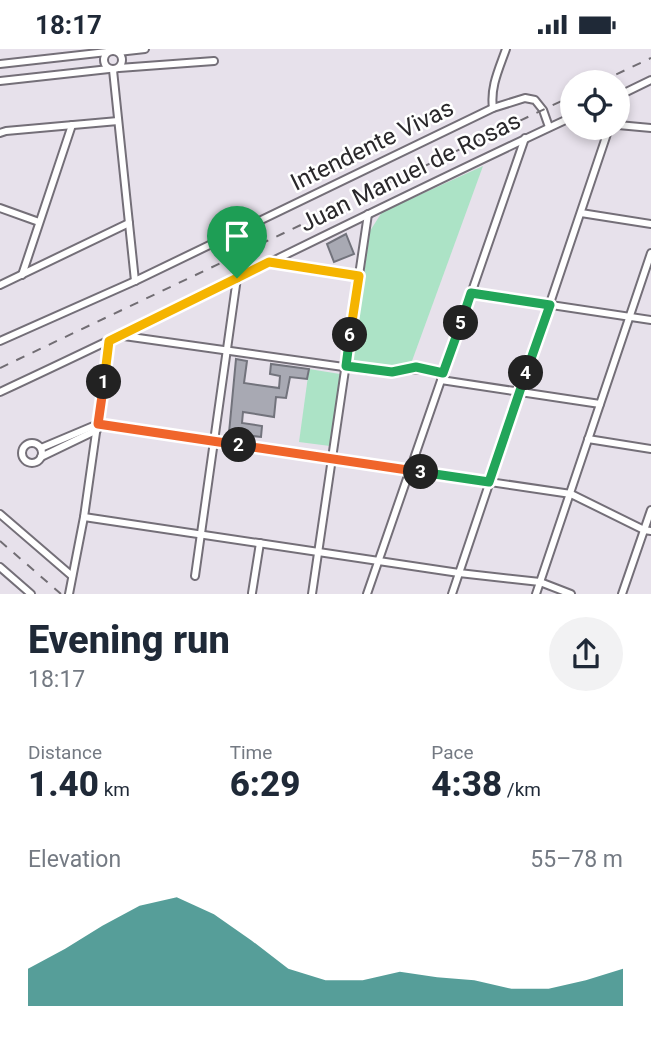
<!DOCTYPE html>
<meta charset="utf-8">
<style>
:root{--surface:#fff;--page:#f2f2f3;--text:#1f2937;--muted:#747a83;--accent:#0f766e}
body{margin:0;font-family:Roboto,sans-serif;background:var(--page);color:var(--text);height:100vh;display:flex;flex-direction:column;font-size:26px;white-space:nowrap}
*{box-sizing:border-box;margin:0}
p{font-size:23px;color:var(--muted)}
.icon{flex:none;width:38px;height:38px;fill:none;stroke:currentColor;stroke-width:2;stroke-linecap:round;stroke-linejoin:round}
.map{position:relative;height:545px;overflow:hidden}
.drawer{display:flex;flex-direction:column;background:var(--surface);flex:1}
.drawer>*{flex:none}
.buttons{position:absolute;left:560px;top:21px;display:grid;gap:14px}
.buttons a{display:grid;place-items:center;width:70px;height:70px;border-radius:50%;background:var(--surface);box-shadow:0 4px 10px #0003;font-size:35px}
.pin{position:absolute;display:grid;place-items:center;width:60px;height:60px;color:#fff;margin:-72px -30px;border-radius:50% 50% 50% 0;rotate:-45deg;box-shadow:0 0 7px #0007}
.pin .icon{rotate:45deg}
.km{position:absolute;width:35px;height:35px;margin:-18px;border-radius:50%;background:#222;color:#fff;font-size:19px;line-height:35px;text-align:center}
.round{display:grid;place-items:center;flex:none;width:74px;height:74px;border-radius:37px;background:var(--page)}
.headline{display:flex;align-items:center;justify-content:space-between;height:119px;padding:0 28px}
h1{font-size:38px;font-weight:800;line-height:52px}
.metrics{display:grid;grid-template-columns:repeat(3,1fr);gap:10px;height:119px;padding:7px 28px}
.metrics div{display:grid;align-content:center}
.metrics b{font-size:35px;font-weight:800}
.metrics small{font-size:19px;font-weight:400}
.metrics p{font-size:19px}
.chart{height:196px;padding:14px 28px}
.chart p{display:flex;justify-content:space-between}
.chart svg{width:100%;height:126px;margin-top:7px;fill:var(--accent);opacity:.7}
.status{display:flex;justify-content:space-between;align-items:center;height:49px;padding:0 35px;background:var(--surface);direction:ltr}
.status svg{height:19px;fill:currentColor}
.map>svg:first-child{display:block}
.green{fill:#ace3c6}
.building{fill:#a8a9b3;stroke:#72737c;stroke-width:2}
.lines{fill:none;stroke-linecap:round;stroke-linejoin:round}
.minor-casing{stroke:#746f78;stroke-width:10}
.minor{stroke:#fff;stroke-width:6}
.rail{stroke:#716d73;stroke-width:2;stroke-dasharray:9 9;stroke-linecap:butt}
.split-1-casing{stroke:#fff;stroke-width:14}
.split-2-casing{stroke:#fff;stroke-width:14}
.split-3-casing{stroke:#fff;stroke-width:14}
.split-4-casing{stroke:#fff;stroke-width:14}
.split-5-casing{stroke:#fff;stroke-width:14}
.split-6-casing{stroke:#fff;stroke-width:14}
.split-7-casing{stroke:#fff;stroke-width:14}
.split-1{stroke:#f5b400;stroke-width:9}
.split-2{stroke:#f0652b;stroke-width:9}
.split-3{stroke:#f0652b;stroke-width:9}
.split-4{stroke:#22a559;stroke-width:9}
.split-5{stroke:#22a559;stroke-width:9}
.split-6{stroke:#22a559;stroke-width:9}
.split-7{stroke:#f5b400;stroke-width:9}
.labels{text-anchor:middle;stroke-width:5;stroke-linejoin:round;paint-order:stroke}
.street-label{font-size:24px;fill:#2a282b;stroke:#fff}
</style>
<div class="status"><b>18:17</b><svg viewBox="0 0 49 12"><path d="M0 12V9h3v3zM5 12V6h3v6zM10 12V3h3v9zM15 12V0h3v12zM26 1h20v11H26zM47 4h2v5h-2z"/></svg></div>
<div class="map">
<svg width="651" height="545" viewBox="0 0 651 545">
<rect width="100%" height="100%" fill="#e7e1eb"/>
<g class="green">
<path d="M 483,117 L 412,312 C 395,322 369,323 352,312 L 370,182 L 382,163 Z"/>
<path d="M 309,320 L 340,325 L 330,397 L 299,393 Z"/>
</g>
<g class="building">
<path d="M 346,185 L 354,205 L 334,213 L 327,195 Z"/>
<path d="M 236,310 L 247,312 L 244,334 L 279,339 L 280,327 L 270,325 L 271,315 L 309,320 L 307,330 L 290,328 L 286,349 L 276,348 L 274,368 L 243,363 L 242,374 L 262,377 L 261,388 L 229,384 Z"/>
</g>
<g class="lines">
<g class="minor-casing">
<g id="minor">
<circle cx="113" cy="11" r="9"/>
<path d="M 118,3 L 145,0"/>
<path d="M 0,15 L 107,3"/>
<path d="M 119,19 L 214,12"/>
<path d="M 113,21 L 135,232"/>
<path d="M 0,32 L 109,20"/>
<path d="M 618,47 L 651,31"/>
<path d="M 493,59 C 490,38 499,20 506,0"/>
<path d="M 618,76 L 651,79"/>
<path d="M 0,84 L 6,82 L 118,72"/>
<path d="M 0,159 L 39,173"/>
<path d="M 581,164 L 651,175"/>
<path d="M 271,213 L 359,227"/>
<path d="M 22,226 L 72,76"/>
<path d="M 0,236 L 129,174"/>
<path d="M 471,244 L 651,271"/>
<path d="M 124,287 L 372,322 C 397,323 419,317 443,324"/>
<path d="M 0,292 L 135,232 L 493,59 L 525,49 L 535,51 L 543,61 L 549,78"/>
<path d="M 441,331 L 600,355"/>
<path d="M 0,343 C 192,254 380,157 572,68"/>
<path d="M 588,390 L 651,400"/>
<circle cx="32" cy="404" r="10"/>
<path d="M 41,399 L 98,375 L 571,445 L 644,481 L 651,482"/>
<path d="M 41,408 L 97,381"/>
<path d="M 0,465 L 72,527"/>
<path d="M 84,468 L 459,524 L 540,533 L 571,545"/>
<path d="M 0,518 L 31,545"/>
<path d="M 195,527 L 237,229"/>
<path d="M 252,544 L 260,494"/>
<path d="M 69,545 L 84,468 L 109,292"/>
<path d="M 312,545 L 368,165"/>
<path d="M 367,545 L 525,89"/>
<path d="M 452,545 L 609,79"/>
<path d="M 536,545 L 651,204"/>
<path d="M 622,545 L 651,461"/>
</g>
</g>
<use href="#minor" class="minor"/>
<g class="rail">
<path d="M 600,33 L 651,9"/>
<path d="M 0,319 L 572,47"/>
<path d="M 0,492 L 61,545"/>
</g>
</g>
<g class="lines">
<g class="split-1-casing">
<path id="split-1" d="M 104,333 L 109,292 L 237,229"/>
</g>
<g class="split-2-casing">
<path id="split-2" d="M 104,333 L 98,375 L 239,396"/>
</g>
<g class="split-3-casing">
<path id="split-3" d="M 239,396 L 421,423"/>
</g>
<g class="split-4-casing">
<path id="split-4" d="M 421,423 L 489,433 L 526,324"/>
</g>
<g class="split-5-casing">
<path id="split-5" d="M 461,274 L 471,244 L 550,256 L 526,324"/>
</g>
<g class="split-6-casing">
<path id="split-6" d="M 350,286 L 346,317 L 392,323 L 416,318 L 443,324 L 461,274"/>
</g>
<g class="split-7-casing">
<path id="split-7" d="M 237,229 L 269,213 L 359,227 L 350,286"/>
</g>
<use href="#split-1" class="split-1"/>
<use href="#split-2" class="split-2"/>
<use href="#split-3" class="split-3"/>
<use href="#split-4" class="split-4"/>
<use href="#split-5" class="split-5"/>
<use href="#split-6" class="split-6"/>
<use href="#split-7" class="split-7"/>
</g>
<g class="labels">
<g class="street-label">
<text transform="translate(372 96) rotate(-26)" y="8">Intendente Vivas</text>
<text transform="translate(410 123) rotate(-26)" y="8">Juan Manuel de Rosas</text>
</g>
</g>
</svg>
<div class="buttons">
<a><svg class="icon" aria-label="locate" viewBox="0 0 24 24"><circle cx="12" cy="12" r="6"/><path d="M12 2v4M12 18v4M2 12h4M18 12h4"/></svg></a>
</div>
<div class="pin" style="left:237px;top:229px;background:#1e9e55"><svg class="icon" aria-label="arrive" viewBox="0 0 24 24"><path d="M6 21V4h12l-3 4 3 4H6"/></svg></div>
<b class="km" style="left:104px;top:333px">1</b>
<b class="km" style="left:239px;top:396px">2</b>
<b class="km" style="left:421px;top:423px">3</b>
<b class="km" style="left:526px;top:324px">4</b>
<b class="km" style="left:461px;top:274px">5</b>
<b class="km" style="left:350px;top:286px">6</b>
</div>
<section class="drawer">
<div class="headline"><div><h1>Evening run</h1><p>18:17</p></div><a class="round"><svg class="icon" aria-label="share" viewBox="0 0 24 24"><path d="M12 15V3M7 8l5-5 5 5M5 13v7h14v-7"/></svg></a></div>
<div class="metrics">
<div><p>Distance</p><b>1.40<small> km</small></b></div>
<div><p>Time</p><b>6:29</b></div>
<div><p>Pace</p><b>4:38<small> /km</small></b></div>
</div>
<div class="chart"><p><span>Elevation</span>55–78 m</p>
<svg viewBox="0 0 160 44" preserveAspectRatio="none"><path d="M0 44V31L10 24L20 16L30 9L40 6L50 12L60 21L70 31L80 35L90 35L100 32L110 34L120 35L130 38L140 38L150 35L160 31V44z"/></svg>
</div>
</section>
